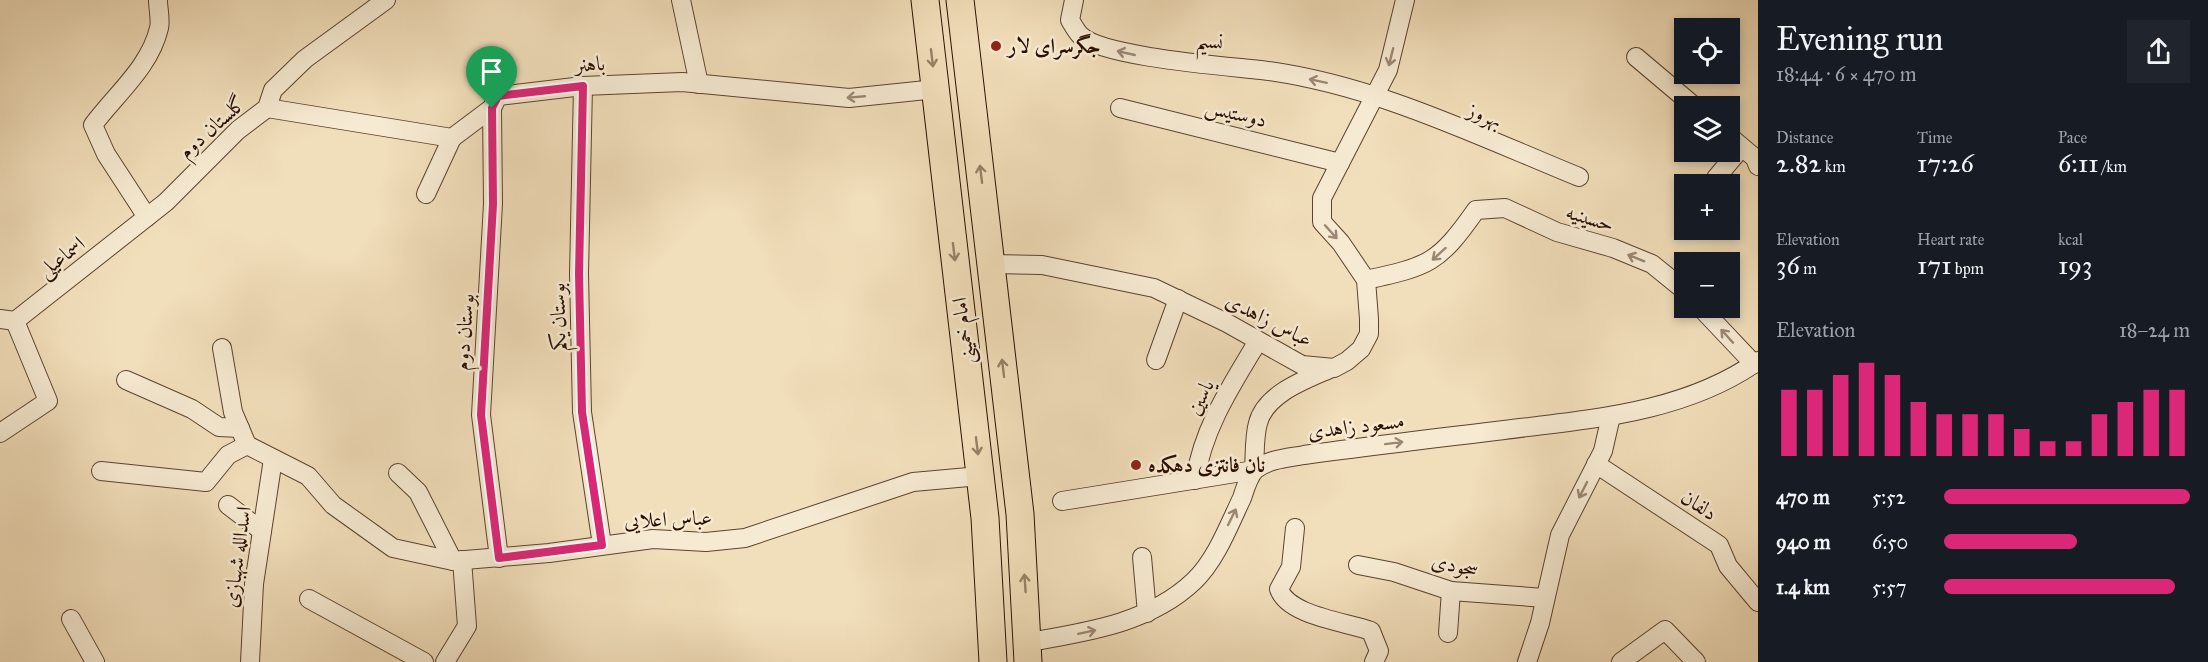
<!DOCTYPE html>
<meta charset="utf-8">
<style>
:root{--surface:#171b24;--page:#20242c;--text:#f1f3f6;--muted:#9ea1a6;--accent:#db2777}
body{margin:0;font-family:"IM FELL Great Primer",Amiri,serif;background:var(--page);color:var(--text);height:100vh;display:flex;flex-direction:column;font-size:22px;white-space:nowrap}
*{box-sizing:border-box;margin:0}
p{font-size:20px;color:var(--muted)}
.icon{flex:none;width:33px;height:33px;fill:none;stroke:currentColor;stroke-width:2;stroke-linecap:round;stroke-linejoin:round}
.map{position:relative;flex:1;overflow:hidden}
.drawer{display:flex;flex-direction:column;background:var(--surface);width:450px}
.drawer>*{flex:none}
.tools{position:absolute;left:1674px;top:18px;display:grid;gap:12px}
.tools a{display:grid;place-items:center;width:66px;height:66px;border-radius:0px;background:var(--surface);box-shadow:0 3px 9px #0003;font-size:30px}
.pin{position:absolute;display:grid;place-items:center;width:51px;height:51px;color:#fff;margin:-62px -26px;border-radius:50% 50% 50% 0;rotate:-45deg;box-shadow:0 0 6px #0007}
.pin .icon{rotate:45deg}
.round{display:grid;place-items:center;flex:none;width:63px;height:63px;border-radius:0px;background:var(--page)}
.summary{display:flex;align-items:center;justify-content:space-between;height:102px;padding:0 18px}
h1{font-size:33px;font-weight:600;line-height:45px}
.figures{display:grid;grid-template-columns:repeat(3,1fr);gap:9px;height:102px;padding:6px 18px}
.figures div{display:grid;align-content:center}
.figures b{font-size:26px;font-weight:600}
.figures small{font-size:16px;font-weight:400}
.figures p{font-size:16px}
.chart{height:168px;padding:12px 18px}
.chart p{display:flex;justify-content:space-between}
.chart svg{width:100%;height:108px;margin-top:6px;stroke:var(--accent);stroke-width:6}
ul{padding:0 18px;list-style:none;font-size:20px}
li{display:grid;grid-template-columns:96px 72px 1fr;align-items:center;height:45px}
li i{height:15px;border-radius:8px;background:var(--accent)}
main{display:flex;flex:1;min-height:0}
.map>svg:first-child{display:block}
.lines{fill:none;stroke-linecap:round;stroke-linejoin:round}
.minor-casing{stroke:#5c4330;stroke-width:20}
.highway-casing{stroke:#2b0f02;stroke-width:29}
.minor{stroke:#f6ead2;stroke-width:18}
.highway{stroke:#f1deba;stroke-width:27}
.oneway{stroke:#9b8774}
.oneway2{stroke:#988167}
.route-casing{stroke:#fff;stroke-width:12}
.route{stroke:#db2777;stroke-width:8}
.poi-dot{fill:#8f2418;stroke:#f6ead2;stroke-width:2}
.labels{text-anchor:middle;stroke-width:5;stroke-linejoin:round;paint-order:stroke}
.street-label{font-size:21px;fill:#2b0f02;stroke:#f6ead2}
.poi-label{font-size:21px;font-weight:bold;fill:#2b0f02;stroke:#f6ead2;text-anchor:start}
</style>
<main>
<div class="map">
<svg width="1758" height="662" viewBox="0 0 1758 662">
<rect width="100%" height="100%" fill="#f1deba"/>
<filter id="stains"><feTurbulence type="fractalNoise" baseFrequency=".00333" numOctaves="4"/><feColorMatrix values="0 0 0 0 .2 0 0 0 0 .09 0 0 0 0 .02 0 0 0 .5 -.17"/></filter>
<radialGradient id="worn" r=".72"><stop offset=".6" stop-color="#630" stop-opacity="0"/><stop offset="1" stop-color="#630" stop-opacity=".3"/></radialGradient>
<g class="lines">
<g class="minor-casing">
<g id="minor">
<path d="M 681,0 L 699,84"/>
<path d="M 1074,0 L 1070,20 C 1073,25 1076,31 1080,35 C 1101,57 1226,66 1261,70 C 1373,84 1476,135 1579,177"/>
<path d="M 1636,57 L 1694,106"/>
<path d="M 583,86 L 579,274 L 582,412 L 602,545"/>
<path d="M 267,108 L 452,138 L 492,108 L 498,96 L 583,86 L 682,82 L 849,98 L 936,89"/>
<path d="M 492,108 L 493,204 L 481,415 L 499,558"/>
<path d="M 1120,108 L 1340,163"/>
<path d="M 1730,137 L 1755,158 L 1758,166"/>
<path d="M 1716,178 L 1741,148"/>
<path d="M 426,194 L 452,138"/>
<path d="M 147,217 L 106,154 L 93,125 C 116,94 150,67 159,28 C 161,20 158,9 158,0"/>
<path d="M 991,264 L 1042,265 L 1154,288 L 1227,323 L 1302,365 L 1334,368 L 1347,361 L 1361,349 L 1369,334 L 1369,319 L 1366,280 L 1341,243 L 1322,222 L 1322,198 L 1388,70 L 1405,0"/>
<path d="M 1366,280 C 1429,266 1438,264 1476,210 L 1505,208 L 1557,232 L 1613,248 L 1652,264 L 1684,290"/>
<path d="M 1701,308 L 1754,364"/>
<path d="M 0,319 L 15,321 L 166,202 L 238,130 L 267,108 L 273,90 L 305,59 L 386,0"/>
<path d="M 222,348 L 233,412 L 247,445 L 308,476 L 333,505 L 393,548 L 453,561 L 549,553 L 653,539 L 706,542 L 745,538 L 913,482 L 980,476"/>
<path d="M 1156,360 L 1178,299"/>
<path d="M 126,380 L 192,409 L 219,427 L 240,428"/>
<path d="M 0,433 L 48,401 L 15,321"/>
<path d="M 1596,464 L 1719,545 L 1728,566 L 1758,602"/>
<path d="M 101,471 L 206,482 L 228,455 L 247,445"/>
<path d="M 398,473 L 418,492 L 453,561"/>
<path d="M 1195,480 C 1203,428 1231,386 1258,341"/>
<path d="M 1062,501 L 1254,470 C 1255,456 1254,437 1258,423 C 1266,393 1307,379 1332,368"/>
<path d="M 228,505 L 262,531"/>
<path d="M 1295,528 L 1291,567 L 1279,589 C 1288,616 1347,622 1371,631 L 1379,651 L 1374,662"/>
<path d="M 1142,557 L 1147,613"/>
<path d="M 1358,565 L 1394,572 L 1451,591 L 1545,598"/>
<path d="M 309,599 L 424,662"/>
<path d="M 71,619 L 95,662"/>
<path d="M 1448,633 L 1451,591"/>
<path d="M 1029,642 C 1087,632 1150,623 1194,581 C 1216,560 1229,525 1242,498 C 1245,489 1249,475 1256,469 C 1269,459 1288,458 1304,455 C 1370,446 1437,438 1504,430 C 1591,419 1684,413 1758,361"/>
<path d="M 250,662 L 254,584 L 273,459"/>
<path d="M 445,662 L 467,626 L 462,560"/>
<path d="M 1527,662 L 1540,623 L 1560,535 L 1603,451 L 1611,416"/>
<path d="M 1621,662 L 1665,630 L 1696,662"/>
</g>
</g>
<g class="highway-casing">
<g id="highway">
<path d="M 925,0 L 985,518 L 993,662"/>
<path d="M 960,0 L 1020,514 L 1028,662"/>
</g>
</g>
<use href="#minor" class="minor"/>
<use href="#highway" class="highway"/>
</g>
<defs><path id="oneway-shaft" d="M-6 0H5M1.5-3L5.5 0L1.5 3" fill="none" stroke-width="1.6" stroke-linecap="round" stroke-linejoin="round" transform="scale(1.5)"/></defs>
<g class="oneway">
<use href="#oneway-shaft" transform="translate(1126 53) rotate(-167)"/>
<use href="#oneway-shaft" transform="translate(1391 57) rotate(104)"/>
<use href="#oneway-shaft" transform="translate(1318 81) rotate(-168)"/>
<use href="#oneway-shaft" transform="translate(856 97) rotate(175)"/>
<use href="#oneway-shaft" transform="translate(1331 232) rotate(48)"/>
<use href="#oneway-shaft" transform="translate(1439 254) rotate(138)"/>
<use href="#oneway-shaft" transform="translate(1636 258) rotate(-158)"/>
<use href="#oneway-shaft" transform="translate(1727 336) rotate(-132)"/>
<use href="#oneway-shaft" transform="translate(1394 443) rotate(-7)"/>
<use href="#oneway-shaft" transform="translate(1583 490) rotate(117)"/>
<use href="#oneway-shaft" transform="translate(1232 517) rotate(-64)"/>
<use href="#oneway-shaft" transform="translate(1087 632) rotate(-12)"/>
</g>
<g class="oneway2">
<use href="#oneway-shaft" transform="translate(932 58) rotate(83)"/>
<use href="#oneway-shaft" transform="translate(981 174) rotate(-97)"/>
<use href="#oneway-shaft" transform="translate(954 252) rotate(83)"/>
<use href="#oneway-shaft" transform="translate(1003 368) rotate(-97)"/>
<use href="#oneway-shaft" transform="translate(977 446) rotate(83)"/>
<use href="#oneway-shaft" transform="translate(1025 583) rotate(-94)"/>
</g>
<g class="lines">
<g class="route-casing">
<path id="route" d="M 583,86 L 579,274 L 582,412 L 602,545 L 499,558 L 481,415 L 493,204 L 492,108 L 498,96 Z"/>
</g>
<use href="#route" class="route"/>
</g>
<g class="poi-dot">
<circle cx="996" cy="46" r="6"/>
<circle cx="1136" cy="465" r="6"/>
</g>
<g class="labels">
<g class="street-label">
<text transform="translate(1210 41) rotate(8)" y="7">نسیم</text>
<text transform="translate(590 64) rotate(-4)" y="7">باهنر</text>
<text transform="translate(1236 113) rotate(14)" y="7">دوستیس</text>
<text transform="translate(1485 115) rotate(22)" y="7">بهروز</text>
<text transform="translate(212 127) rotate(-42)" y="7">گلستان دوم</text>
<text transform="translate(1590 218) rotate(17)" y="7">حسینیه</text>
<text transform="translate(61 257) rotate(-38)" y="7">اسماعیلی</text>
<text transform="translate(558 317) rotate(-91)" y="7">بوستان یکم</text>
<text transform="translate(1269 320) rotate(27)" y="7">عباس زاهدی</text>
<text transform="translate(963 331) rotate(-97)" y="7">امام خمینی</text>
<text transform="translate(464 332) rotate(-86)" y="7">بوستان دوم</text>
<text transform="translate(1200 397) rotate(-63)" y="7">یاسین</text>
<text transform="translate(1356 426) rotate(-7)" y="7">مسعود زاهدی</text>
<text transform="translate(1699 505) rotate(33)" y="7">دلفان</text>
<text transform="translate(668 519) rotate(-2)" y="7">عباس اعلایی</text>
<text transform="translate(237 557) rotate(-82)" y="7">اسدالله شهبازی</text>
<text transform="translate(1455 565) rotate(12)" y="7">سجودی</text>
</g>
<g class="poi-label">
<text x="1008" y="53">جگرسرای لار</text>
<text x="1148" y="472">نان فانتزی دهکده</text>
</g>
</g>
<rect width="100%" height="100%" filter="url(#stains)"/>
<rect width="100%" height="100%" fill="url(#worn)"/>
</svg>
<div class="tools">
<a><svg class="icon" aria-label="locate" viewBox="0 0 24 24"><circle cx="12" cy="12" r="6"/><path d="M12 2v4M12 18v4M2 12h4M18 12h4"/></svg></a>
<a><svg class="icon" aria-label="layers" viewBox="0 0 24 24"><path d="M12 4l9 5-9 5-9-5zM3 14l9 5 9-5"/></svg></a>
<a>+</a>
<a>−</a>
</div>
<div class="pin" style="left:492px;top:108px;background:#1e9e55"><svg class="icon" aria-label="arrive" viewBox="0 0 24 24"><path d="M6 21V4h12l-3 4 3 4H6"/></svg></div>
</div>
<section class="drawer">
<div class="summary"><div><h1>Evening run</h1><p>18:44 · 6 × 470 m</p></div><a class="round"><svg class="icon" aria-label="share" viewBox="0 0 24 24"><path d="M12 15V3M7 8l5-5 5 5M5 13v7h14v-7"/></svg></a></div>
<div class="figures">
<div><p>Distance</p><b>2.82<small> km</small></b></div>
<div><p>Time</p><b>17:26</b></div>
<div><p>Pace</p><b>6:11<small> /km</small></b></div>
</div>
<div class="figures">
<div><p>Elevation</p><b>36<small> m</small></b></div>
<div><p>Heart rate</p><b>171<small> bpm</small></b></div>
<div><p>kcal</p><b>193</b></div>
</div>
<div class="chart"><p><span>Elevation</span>18–24 m</p>
<svg viewBox="0 0 160 44" preserveAspectRatio="none"><path d="M5 44V17M15 44V17M25 44V11M35 44V6M45 44V11M55 44V22M65 44V27M75 44V27M85 44V27M95 44V33M105 44V38M115 44V38M125 44V27M135 44V22M145 44V17M155 44V17"/></svg>
</div>
<ul>
<li><b>470 m</b>5:52<i style="width:100%"></i></li>
<li><b>940 m</b>6:50<i style="width:54%"></i></li>
<li><b>1.4 km</b>5:57<i style="width:94%"></i></li>
</ul>
</section>
</main>
